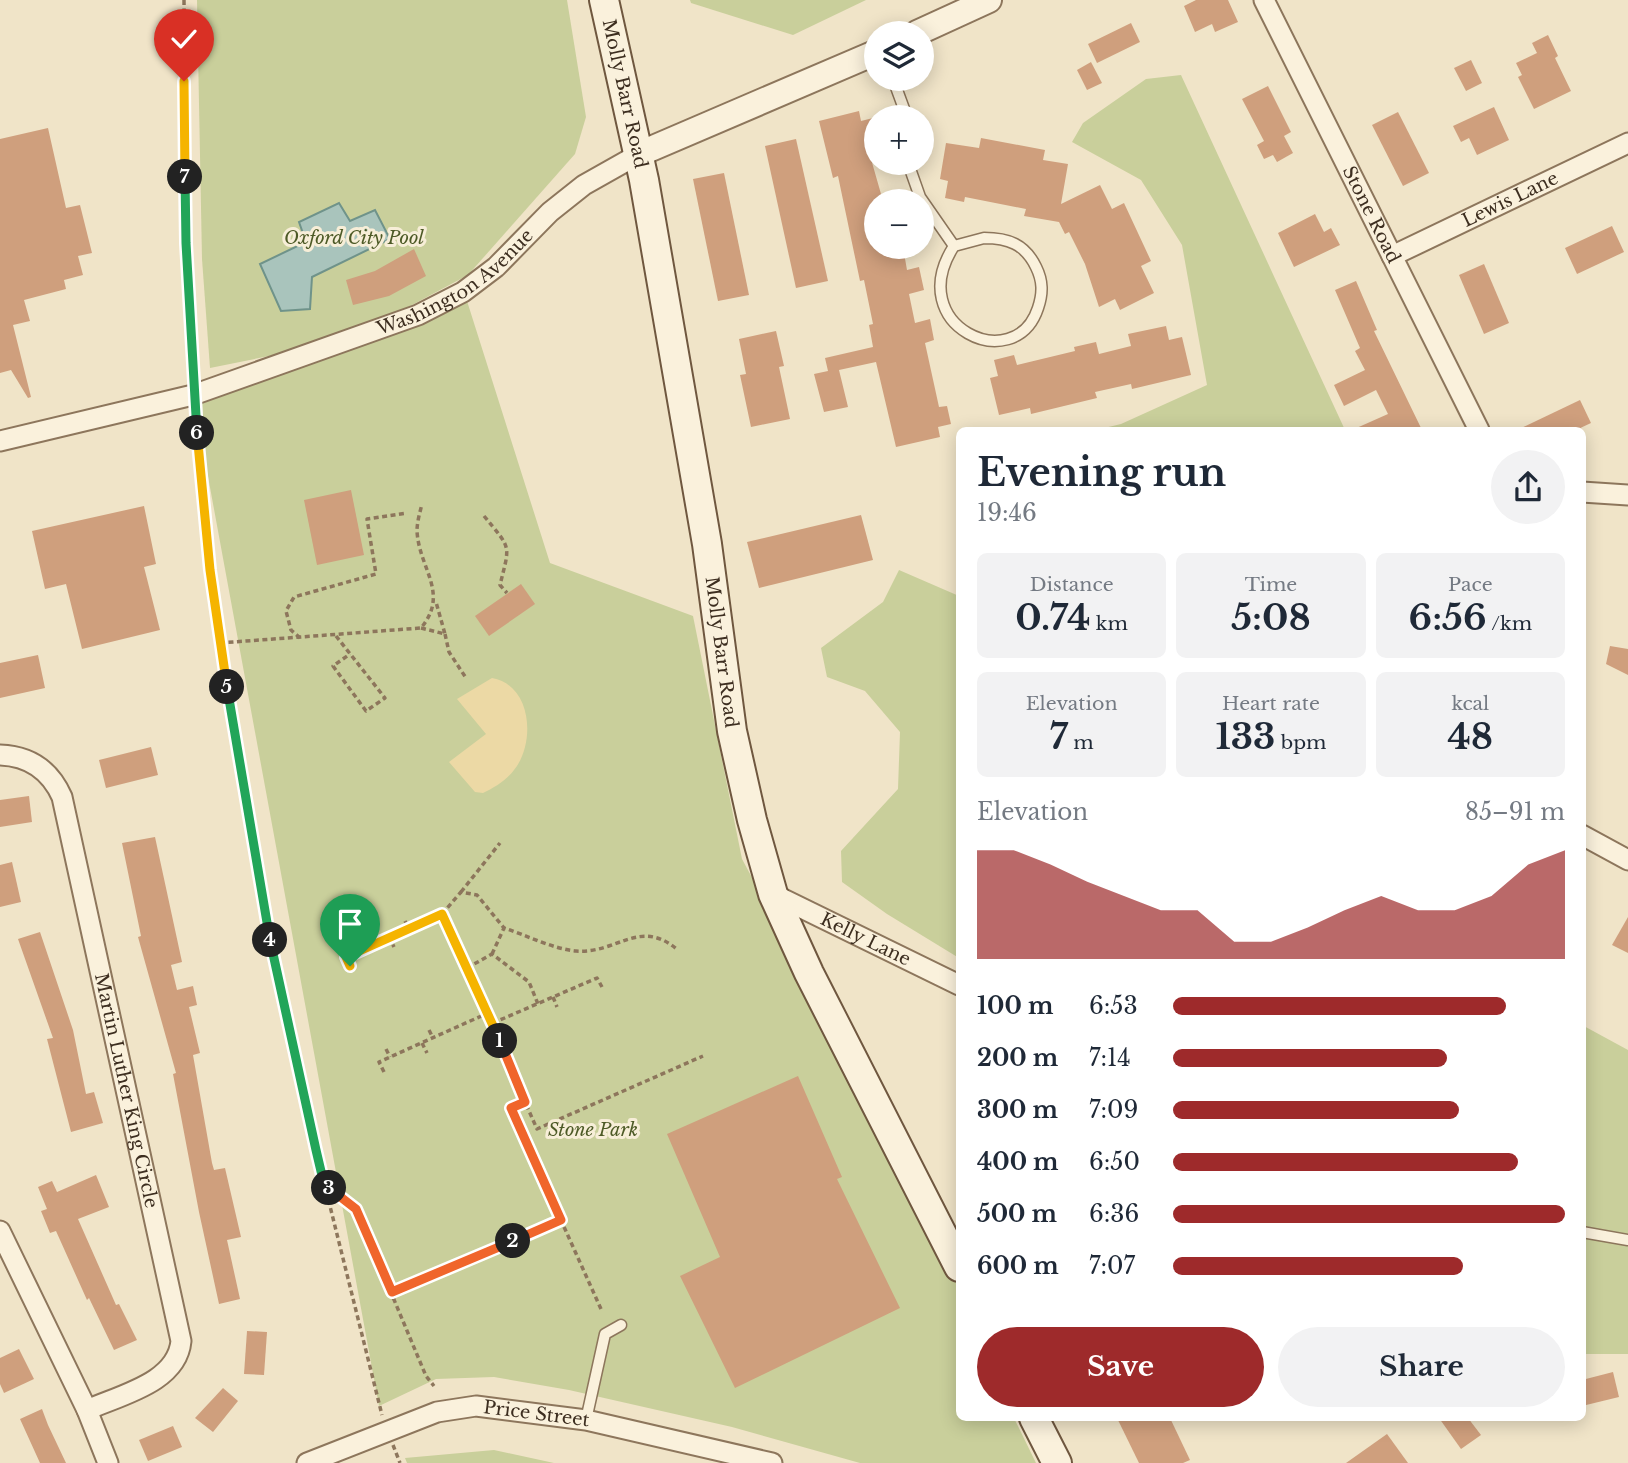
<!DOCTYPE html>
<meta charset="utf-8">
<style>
:root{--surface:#fff;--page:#f2f2f3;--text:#1f2937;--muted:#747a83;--accent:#9e2a2b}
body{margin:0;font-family:"Libre Baskerville",serif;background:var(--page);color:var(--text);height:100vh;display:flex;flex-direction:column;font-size:26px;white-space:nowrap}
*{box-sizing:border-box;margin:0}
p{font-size:23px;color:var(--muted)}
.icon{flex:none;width:38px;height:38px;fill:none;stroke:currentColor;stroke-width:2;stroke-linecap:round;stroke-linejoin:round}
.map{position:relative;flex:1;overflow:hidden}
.details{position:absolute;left:956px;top:427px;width:630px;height:994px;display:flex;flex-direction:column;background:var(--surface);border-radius:10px;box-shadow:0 4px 18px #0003}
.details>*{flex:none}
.controls{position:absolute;left:864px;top:21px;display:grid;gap:14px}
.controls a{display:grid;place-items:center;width:70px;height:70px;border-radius:50%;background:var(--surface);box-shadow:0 4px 18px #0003;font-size:35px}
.pin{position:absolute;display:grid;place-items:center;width:60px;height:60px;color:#fff;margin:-72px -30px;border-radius:50% 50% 50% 0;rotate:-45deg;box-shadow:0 0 7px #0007}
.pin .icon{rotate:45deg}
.km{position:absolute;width:35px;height:35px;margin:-18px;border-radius:50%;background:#222;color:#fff;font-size:19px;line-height:35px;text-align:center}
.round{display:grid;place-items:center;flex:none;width:74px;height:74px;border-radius:37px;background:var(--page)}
.head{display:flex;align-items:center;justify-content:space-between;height:119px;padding:0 21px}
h1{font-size:38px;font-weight:700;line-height:52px}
.figures{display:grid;grid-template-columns:repeat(3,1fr);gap:10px;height:119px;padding:7px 21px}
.figures div{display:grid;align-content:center;border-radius:10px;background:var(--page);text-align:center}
.figures b{font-size:35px;font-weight:700}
.figures small{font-size:19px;font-weight:400}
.figures p{font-size:19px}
.chart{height:196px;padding:14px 21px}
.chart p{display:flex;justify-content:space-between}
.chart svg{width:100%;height:126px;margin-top:7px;fill:var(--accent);opacity:.7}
.action{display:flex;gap:14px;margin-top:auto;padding:14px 21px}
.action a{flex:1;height:80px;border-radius:42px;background:var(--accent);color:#fff;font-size:28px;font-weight:700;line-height:80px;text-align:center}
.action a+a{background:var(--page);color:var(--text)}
ul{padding:0 21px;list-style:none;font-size:23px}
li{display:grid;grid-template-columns:112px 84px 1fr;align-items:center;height:52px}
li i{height:18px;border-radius:9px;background:var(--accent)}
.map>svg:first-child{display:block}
.green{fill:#c9cf9b}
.sand{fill:#ecd9a5}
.water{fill:#a9c4bc;stroke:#6f938a;stroke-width:2}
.building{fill:#cf9f7d}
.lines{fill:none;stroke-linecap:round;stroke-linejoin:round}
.service-casing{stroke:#8d765c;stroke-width:13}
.minor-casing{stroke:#8d765c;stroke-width:23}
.tertiary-casing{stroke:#8d765c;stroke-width:28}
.secondary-casing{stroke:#6f573f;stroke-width:32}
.path{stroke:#8d765c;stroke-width:3.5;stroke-dasharray:5 3.5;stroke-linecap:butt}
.service{stroke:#faf1dc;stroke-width:10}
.minor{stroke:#faf1dc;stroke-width:19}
.tertiary{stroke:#faf1dc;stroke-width:24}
.secondary{stroke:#faf1dc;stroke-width:28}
.split-1-casing{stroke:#fff;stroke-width:14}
.split-2-casing{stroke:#fff;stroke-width:14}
.split-3-casing{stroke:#fff;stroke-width:14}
.split-4-casing{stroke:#fff;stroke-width:14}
.split-5-casing{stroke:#fff;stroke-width:14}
.split-6-casing{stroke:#fff;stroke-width:14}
.split-7-casing{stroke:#fff;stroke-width:14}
.split-8-casing{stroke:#fff;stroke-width:14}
.split-1{stroke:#f5b400;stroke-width:9}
.split-2{stroke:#f0652b;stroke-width:9}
.split-3{stroke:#f0652b;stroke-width:9}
.split-4{stroke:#22a559;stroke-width:9}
.split-5{stroke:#22a559;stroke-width:9}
.split-6{stroke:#f5b400;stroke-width:9}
.split-7{stroke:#22a559;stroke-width:9}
.split-8{stroke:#f5b400;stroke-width:9}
.labels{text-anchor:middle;stroke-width:6;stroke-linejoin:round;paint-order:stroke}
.street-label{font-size:18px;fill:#3d2e20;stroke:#f7eed8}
.park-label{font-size:18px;font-style:italic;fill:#4d5a26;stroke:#f7eed8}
</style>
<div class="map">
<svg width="1628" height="1463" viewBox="0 0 1628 1463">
<rect width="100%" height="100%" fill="#f0e4c8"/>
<g class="green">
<path d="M 197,0 L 567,0 L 586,117 L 575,154 L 468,275 L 399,312 L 284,353 L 210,368 L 202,259 Z"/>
<path d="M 690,0 L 866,0 L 793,35 L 691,3 Z"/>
<path d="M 1181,75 L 1345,430 L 1096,430 L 1121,424 L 1207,385 L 1182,245 L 1141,180 L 1072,142 L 1083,123 L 1146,79 Z"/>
<path d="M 467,301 L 550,563 L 693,616 L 742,859 L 919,1189 L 959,1285 L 959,1418 L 1014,1418 L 1036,1463 L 860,1463 L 732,1427 L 569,1390 L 494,1377 L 436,1379 L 379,1406 L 193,395 Z"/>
<path d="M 899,570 L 959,596 L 959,958 L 887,914 L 842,882 L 841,851 L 898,789 L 900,732 L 865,691 L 827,677 L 821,648 L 883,602 Z"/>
<path d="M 1582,1025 L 1628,1050 L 1628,1354 L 1582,1354 Z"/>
<path d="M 494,1450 L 554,1463 L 407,1463 L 405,1458 Z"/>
</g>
<path class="sand" d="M 492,678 C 532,685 536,743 514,770 C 507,780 494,788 483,793 L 475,792 L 449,762 L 486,734 L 457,699 Z"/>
<path class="water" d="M 339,203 L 350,221 L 375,210 L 390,239 L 312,277 L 310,309 L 281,311 L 260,264 L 306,242 L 299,222 Z"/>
<g class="building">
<path d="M 1196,0 L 1228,0 L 1238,22 L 1215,32 L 1212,24 L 1195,32 L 1184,6 Z"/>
<path d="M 1131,23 L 1140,42 L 1097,63 L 1088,44 Z"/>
<path d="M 1548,35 L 1558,56 L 1555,58 L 1571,91 L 1534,109 L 1518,77 L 1522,75 L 1516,63 L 1537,53 L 1532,43 Z"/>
<path d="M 1471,60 L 1482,83 L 1466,91 L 1454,68 Z"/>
<path d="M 1091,62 L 1102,83 L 1087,90 L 1077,70 Z"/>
<path d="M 1268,86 L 1291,132 L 1284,136 L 1293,153 L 1277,162 L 1273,155 L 1264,159 L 1257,145 L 1264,141 L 1242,99 Z"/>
<path d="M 1494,107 L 1509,140 L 1477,155 L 1469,138 L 1461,142 L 1453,126 Z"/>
<path d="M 859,111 L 861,121 L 877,117 L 877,158 L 871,159 L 883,201 L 877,201 L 877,247 L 903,247 L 907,270 L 919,267 L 924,290 L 909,294 L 915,323 L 930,319 L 934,340 L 925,343 L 939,407 L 947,406 L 951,424 L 938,427 L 940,437 L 896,447 L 876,362 L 839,370 L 848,407 L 824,412 L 814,374 L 828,371 L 825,358 L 873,347 L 869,325 L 873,324 L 864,280 L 860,281 L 838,176 L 833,178 L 819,121 Z"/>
<path d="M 1398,112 L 1429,173 L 1403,186 L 1372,125 Z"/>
<path d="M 48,128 L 66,208 L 80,205 L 92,253 L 78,256 L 83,275 L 64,280 L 66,289 L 24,300 L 30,321 L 13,325 L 31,397 L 28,398 L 11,370 L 0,373 L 0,139 Z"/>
<path d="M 981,138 L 1045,150 L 1043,160 L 1068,164 L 1061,204 L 1100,185 L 1112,209 L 1124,203 L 1151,261 L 1141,266 L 1154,293 L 1120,310 L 1115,299 L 1099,307 L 1085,264 L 1069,232 L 1065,234 L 1059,222 L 1024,216 L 1026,209 L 965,197 L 964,202 L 945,198 L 948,181 L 940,179 L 946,143 L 979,148 Z"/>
<path d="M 796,139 L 828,281 L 796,288 L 765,146 Z"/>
<path d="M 724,173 L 749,295 L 718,301 L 693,179 Z"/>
<path d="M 1315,214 L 1324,232 L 1331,228 L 1340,245 L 1294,267 L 1278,233 Z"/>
<path d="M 1612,226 L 1624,252 L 1577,274 L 1565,248 Z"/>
<path d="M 414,249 L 426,276 L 389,296 L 353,305 L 346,280 L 375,271 Z"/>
<path d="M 1484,264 L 1509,323 L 1484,334 L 1459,275 Z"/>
<path d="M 1356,281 L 1377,330 L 1374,331 L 1422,430 L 1352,430 L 1388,414 L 1376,390 L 1344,406 L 1334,385 L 1365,370 L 1355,351 L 1360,348 L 1335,290 Z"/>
<path d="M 1166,326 L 1169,340 L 1182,337 L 1191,375 L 1132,389 L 1131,384 L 1095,392 L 1097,398 L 1031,414 L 1030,408 L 999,415 L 990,378 L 998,376 L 994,360 L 1014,355 L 1017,365 L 1075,351 L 1074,347 L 1096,342 L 1099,354 L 1131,346 L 1128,334 Z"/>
<path d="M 776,331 L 784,366 L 779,367 L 790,419 L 751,427 L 740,375 L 746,374 L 739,339 Z"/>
<path d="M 1580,400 L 1591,423 L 1576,430 L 1517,430 Z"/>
<path d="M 351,490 L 364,555 L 317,565 L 304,500 Z"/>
<path d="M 144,506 L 156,564 L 144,567 L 160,630 L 82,649 L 66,584 L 45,589 L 32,531 Z"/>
<path d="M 861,515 L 873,560 L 759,588 L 747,542 Z"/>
<path d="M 521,584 L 535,604 L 489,636 L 475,616 Z"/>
<path d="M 1610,646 L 1628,649 L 1628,675 L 1606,664 Z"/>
<path d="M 38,655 L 45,688 L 0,698 L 0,663 Z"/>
<path d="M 151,747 L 158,775 L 106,788 L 99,760 Z"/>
<path d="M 29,796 L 32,822 L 0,827 L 0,800 Z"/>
<path d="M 155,837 L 182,962 L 171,965 L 177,990 L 193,986 L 197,1005 L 189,1007 L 200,1053 L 193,1055 L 212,1163 L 214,1170 L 225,1168 L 241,1237 L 227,1240 L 240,1299 L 219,1304 L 199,1212 L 173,1074 L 176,1073 L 138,937 L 141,936 L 122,843 Z"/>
<path d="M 12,862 L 21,902 L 0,907 L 0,865 Z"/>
<path d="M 1628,917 L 1628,953 L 1612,945 Z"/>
<path d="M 40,932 L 73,1030 L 86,1094 L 94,1092 L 103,1123 L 71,1132 L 47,1039 L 53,1038 L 18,939 Z"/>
<path d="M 798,1076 L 842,1177 L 837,1179 L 900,1308 L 735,1388 L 680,1276 L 720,1257 L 667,1134 Z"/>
<path d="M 96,1175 L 109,1207 L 78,1219 L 116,1305 L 119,1304 L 137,1340 L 114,1350 L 89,1298 L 87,1300 L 56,1231 L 50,1233 L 41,1211 L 47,1209 L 38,1187 L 52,1181 L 57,1192 Z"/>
<path d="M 247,1331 L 267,1332 L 264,1375 L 244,1374 Z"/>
<path d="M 19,1349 L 34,1379 L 4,1393 L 0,1384 L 0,1358 Z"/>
<path d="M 1613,1372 L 1619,1397 L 1582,1406 L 1582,1380 Z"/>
<path d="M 223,1388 L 238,1401 L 213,1432 L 195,1418 Z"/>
<path d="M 42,1409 L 48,1425 L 66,1463 L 40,1463 L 20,1419 Z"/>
<path d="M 1117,1418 L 1170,1418 L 1190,1460 L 1183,1463 L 1139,1463 Z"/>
<path d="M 1439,1418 L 1468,1418 L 1481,1435 L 1461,1449 Z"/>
<path d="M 173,1426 L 182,1447 L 148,1461 L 139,1440 Z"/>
<path d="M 1387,1434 L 1408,1463 L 1346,1463 Z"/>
</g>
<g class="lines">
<g class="service-casing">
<g id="service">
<path d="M 893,79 L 907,117"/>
<path d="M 908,163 L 920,197 L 954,246"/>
<path d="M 984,238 C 1008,238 1025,244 1036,267 C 1043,281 1043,293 1038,308 C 1015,378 902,326 954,246 Z"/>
<path d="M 1582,1232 L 1628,1240"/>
<path d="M 586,1420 L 605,1334 L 621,1325"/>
</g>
</g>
<g class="minor-casing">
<g id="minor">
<path id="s1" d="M 1264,0 L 1479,430"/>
<path id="s2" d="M 1392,256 L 1628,143"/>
<path id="s3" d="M 0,441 L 193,395 L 418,315 L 463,292 L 496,267 L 550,212 L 584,185 L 639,154"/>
<path d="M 1582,492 L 1628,495"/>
<path id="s4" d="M 0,755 C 29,756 50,770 62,797 L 181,1341 C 177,1383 120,1395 87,1410"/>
<path d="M 1582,835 L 1628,860"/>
<path id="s5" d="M 773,894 L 959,985"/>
<path d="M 0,1231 L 87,1410 L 108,1463"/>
<path id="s6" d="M 307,1463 L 437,1412 L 476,1406 L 586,1420 L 772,1463"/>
</g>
</g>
<g class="tertiary-casing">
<g id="tertiary">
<path d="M 917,33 L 989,0"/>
<path d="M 639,154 L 877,52"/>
</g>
</g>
<g class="secondary-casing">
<g id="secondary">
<path id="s7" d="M 604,0 L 644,180 L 707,544 L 732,731 L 752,820 L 773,894 L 809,973 L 959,1267"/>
<path d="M 1034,1418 L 1057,1463"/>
</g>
</g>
<g class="path">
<path d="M 184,0 L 186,243 L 192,377"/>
<path d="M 195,413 L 210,570 L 276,973 L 316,1150 L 382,1415"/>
<path d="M 484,516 C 512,550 510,544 500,585 L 507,593"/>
<path d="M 421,628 L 445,634 L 436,602"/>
<path d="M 445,634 L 449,652 L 466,678"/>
<path d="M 336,636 L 385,698 L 366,711 L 333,666 L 350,654"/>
<path d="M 300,638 L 291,630 L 286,611 L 294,597 L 376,574 L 367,519 L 407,513"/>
<path d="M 220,643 L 421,628 C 450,593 419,569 417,531 C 417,522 420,512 422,504"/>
<path d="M 461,892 L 500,843"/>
<path d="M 442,914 L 461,892 L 477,895 L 504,928"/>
<path d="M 405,921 L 409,929"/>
<path d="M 389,937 L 394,947"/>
<path d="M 363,940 L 367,947"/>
<path d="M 492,954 L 504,928 C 526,935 553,949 576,951 C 618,954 639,917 678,950"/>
<path d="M 350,966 L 346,957 L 442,914 L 493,1023"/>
<path d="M 467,968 L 492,954 L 529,982 L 538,1004"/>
<path d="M 553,997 L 557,1007"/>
<path d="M 429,1030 L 433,1038"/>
<path d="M 422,1043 L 427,1053"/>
<path d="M 386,1049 L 390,1057"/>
<path d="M 384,1072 L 379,1062 L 488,1013"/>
<path d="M 525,1102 L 493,1023 L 597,978 L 602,987"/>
<path d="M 325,1185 L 356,1209 L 426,1376 L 434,1386"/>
<path d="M 392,1292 L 561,1220"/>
<path d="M 601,1309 L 511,1109 L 525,1102 L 537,1129 L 703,1056"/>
<path d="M 393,1445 L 400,1463"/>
</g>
<use href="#service" class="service"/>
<use href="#minor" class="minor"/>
<use href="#tertiary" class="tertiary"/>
<use href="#secondary" class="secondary"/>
</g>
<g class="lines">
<g class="split-1-casing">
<path id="split-1" d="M 350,966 L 346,957 L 442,914 L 500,1041"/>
</g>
<g class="split-2-casing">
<path id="split-2" d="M 500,1041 L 525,1102 L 511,1108 L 561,1220 L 513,1241"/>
</g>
<g class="split-3-casing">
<path id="split-3" d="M 329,1188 L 356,1209 L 392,1292 L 513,1241"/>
</g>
<g class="split-4-casing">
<path id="split-4" d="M 270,940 L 316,1150 L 324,1184 L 329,1188"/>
</g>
<g class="split-5-casing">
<path id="split-5" d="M 227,687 L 270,940"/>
</g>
<g class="split-6-casing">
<path id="split-6" d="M 197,433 L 210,570 L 227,687"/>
</g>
<g class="split-7-casing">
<path id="split-7" d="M 185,177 L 186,243 L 197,433"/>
</g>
<g class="split-8-casing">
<path id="split-8" d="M 184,81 L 185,177"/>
</g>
<use href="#split-1" class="split-1"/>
<use href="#split-2" class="split-2"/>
<use href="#split-3" class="split-3"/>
<use href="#split-4" class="split-4"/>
<use href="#split-5" class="split-5"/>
<use href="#split-6" class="split-6"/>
<use href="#split-7" class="split-7"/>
<use href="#split-8" class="split-8"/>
</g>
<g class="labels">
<g class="street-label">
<text dy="6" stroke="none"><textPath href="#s7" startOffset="96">Molly Barr Road</textPath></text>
<text dy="6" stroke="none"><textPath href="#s2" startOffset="131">Lewis Lane</textPath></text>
<text dy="6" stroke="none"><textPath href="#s1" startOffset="240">Stone Road</textPath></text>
<text dy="6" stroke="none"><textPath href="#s3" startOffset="486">Washington Avenue</textPath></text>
<text dy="6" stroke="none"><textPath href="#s7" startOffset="663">Molly Barr Road</textPath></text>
<text dy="6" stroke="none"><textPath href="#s5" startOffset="103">Kelly Lane</textPath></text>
<text dy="6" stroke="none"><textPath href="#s4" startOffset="380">Martin Luther King Circle</textPath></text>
<text dy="6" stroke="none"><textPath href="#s6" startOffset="240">Price Street</textPath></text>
</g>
<g class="park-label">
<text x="354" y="244">Oxford City Pool</text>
<text x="593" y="1136">Stone Park</text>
</g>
</g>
</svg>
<div class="controls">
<a><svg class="icon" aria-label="layers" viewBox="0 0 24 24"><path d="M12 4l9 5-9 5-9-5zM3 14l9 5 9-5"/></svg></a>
<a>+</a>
<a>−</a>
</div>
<div class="pin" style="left:350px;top:966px;background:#1e9e55"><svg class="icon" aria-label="arrive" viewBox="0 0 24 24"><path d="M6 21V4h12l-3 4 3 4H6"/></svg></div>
<div class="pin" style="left:184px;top:81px;background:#d93025"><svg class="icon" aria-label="check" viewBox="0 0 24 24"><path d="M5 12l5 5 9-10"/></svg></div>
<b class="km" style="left:500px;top:1041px">1</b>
<b class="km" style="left:513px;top:1241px">2</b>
<b class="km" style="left:329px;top:1188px">3</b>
<b class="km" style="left:270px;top:940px">4</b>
<b class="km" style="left:227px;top:687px">5</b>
<b class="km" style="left:197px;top:433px">6</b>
<b class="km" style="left:185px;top:177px">7</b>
<section class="details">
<div class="head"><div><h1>Evening run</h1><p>19:46</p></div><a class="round"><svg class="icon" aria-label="share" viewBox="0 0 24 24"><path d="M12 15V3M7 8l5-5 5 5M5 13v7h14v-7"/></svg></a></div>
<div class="figures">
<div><p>Distance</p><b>0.74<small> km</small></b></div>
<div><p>Time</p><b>5:08</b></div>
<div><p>Pace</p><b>6:56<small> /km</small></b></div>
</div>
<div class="figures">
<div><p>Elevation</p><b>7<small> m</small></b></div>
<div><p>Heart rate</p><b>133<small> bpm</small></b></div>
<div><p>kcal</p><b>48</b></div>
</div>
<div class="chart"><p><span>Elevation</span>85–91 m</p>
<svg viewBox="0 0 160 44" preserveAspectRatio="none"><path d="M0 44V6L10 6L20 11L30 17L40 22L50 27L60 27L70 38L80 38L90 33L100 27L110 22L120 27L130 27L140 22L150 11L160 6V44z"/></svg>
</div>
<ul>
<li><b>100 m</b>6:53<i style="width:85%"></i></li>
<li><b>200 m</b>7:14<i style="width:70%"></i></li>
<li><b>300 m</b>7:09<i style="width:73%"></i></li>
<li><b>400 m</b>6:50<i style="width:88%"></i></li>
<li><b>500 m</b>6:36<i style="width:100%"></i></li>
<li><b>600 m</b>7:07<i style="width:74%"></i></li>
</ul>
<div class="action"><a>Save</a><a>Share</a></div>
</section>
</div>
